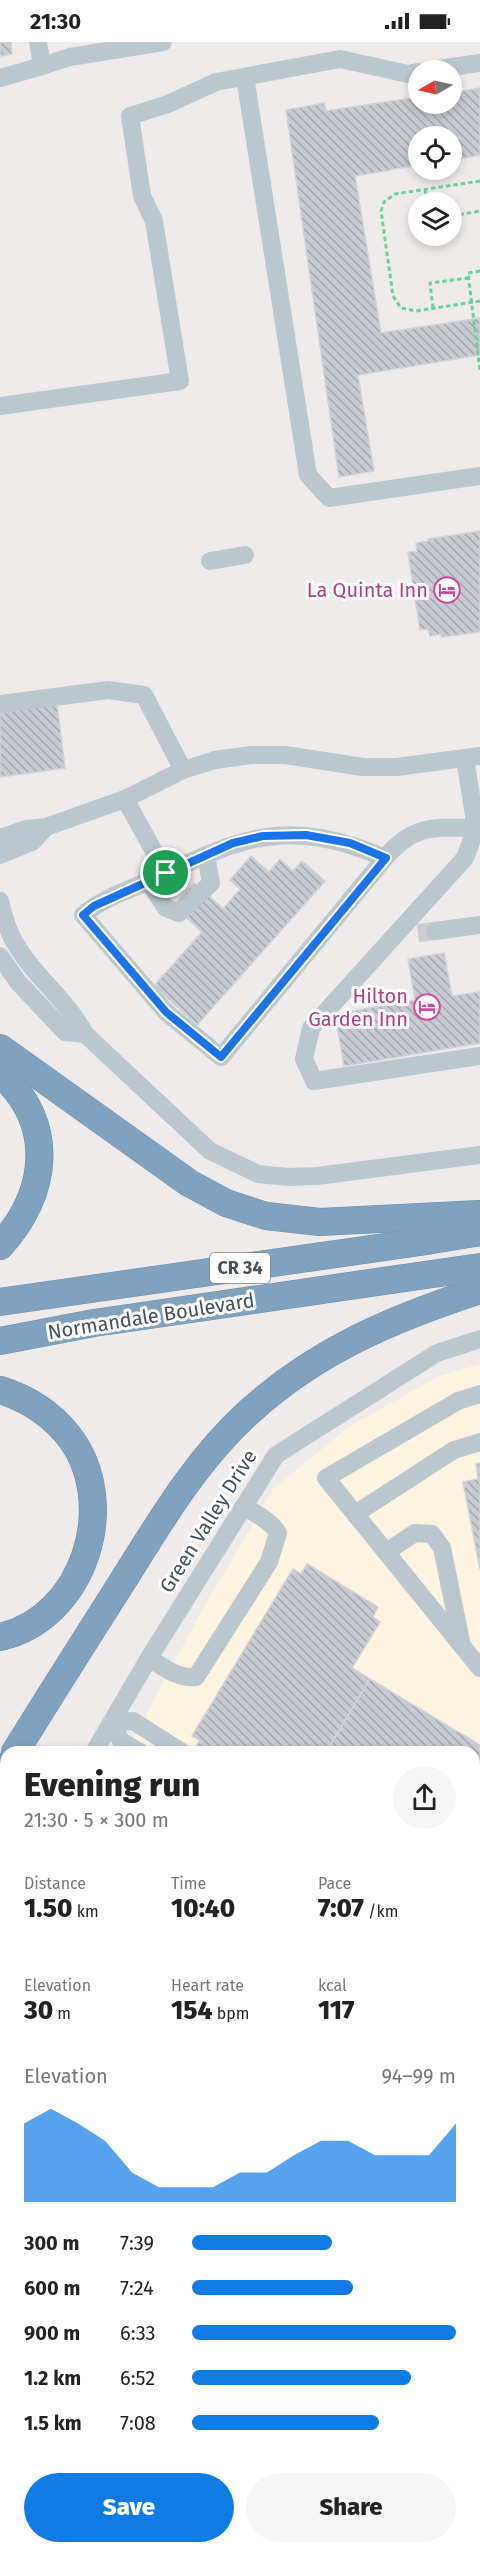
<!DOCTYPE html>
<meta charset="utf-8">
<style>
:root{--surface:#fff;--page:#f6f6f6;--text:#222;--muted:#767676;--accent:#107be4}
body{margin:0;font-family:"Fira Sans",sans-serif;background:var(--page);color:var(--text);height:100vh;display:flex;flex-direction:column;font-size:22px;white-space:nowrap}
*{box-sizing:border-box;margin:0}
p{font-size:20px;color:var(--muted)}
.icon{flex:none;width:33px;height:33px;fill:none;stroke:currentColor;stroke-width:2;stroke-linecap:round;stroke-linejoin:round}
.map{position:relative;flex:1;overflow:hidden}
.details{position:absolute;left:0px;top:1704px;width:480px;height:808px;display:flex;flex-direction:column;background:var(--surface);border-radius:18px 18px 0 0;box-shadow:0 3px 9px #0003}
.details>*{flex:none}
.needle{width:39px;rotate:261deg}
.tools{position:absolute;left:408px;top:18px;display:grid;gap:12px}
.tools a{display:grid;place-items:center;width:54px;height:54px;border-radius:50%;background:var(--surface);box-shadow:0 3px 9px #0003;font-size:30px}
.pin{position:absolute;display:grid;place-items:center;width:51px;height:51px;color:#fff;margin:-26px;border:3px solid #fff;border-radius:50%;box-shadow:0 2px 6px #0007}
.round{display:grid;place-items:center;flex:none;width:63px;height:63px;border-radius:32px;background:var(--page)}
.headline{display:flex;align-items:center;justify-content:space-between;height:102px;padding:0 24px}
h1{font-size:33px;font-weight:800;line-height:45px}
.stats{display:grid;grid-template-columns:repeat(3,1fr);gap:9px;height:102px;padding:6px 24px}
.stats div{display:grid;align-content:center}
.stats b{font-size:26px;font-weight:800}
.stats small{font-size:16px;font-weight:400}
.stats p{font-size:16px}
.chart{height:168px;padding:12px 24px}
.chart p{display:flex;justify-content:space-between}
.chart svg{width:100%;height:108px;margin-top:6px;fill:var(--accent);opacity:.7}
.primary-button{display:flex;gap:12px;margin-top:auto;padding:12px 24px}
.primary-button a{flex:1;height:69px;border-radius:36px;background:var(--accent);color:#fff;font-size:24px;font-weight:800;line-height:69px;text-align:center}
.primary-button a+a{background:var(--page);color:var(--text)}
ul{padding:0 24px;list-style:none;font-size:20px}
li{display:grid;grid-template-columns:96px 72px 1fr;align-items:center;height:45px}
li i{height:15px;border-radius:8px;background:var(--accent)}
.status{display:flex;justify-content:space-between;align-items:center;height:42px;padding:0 30px;background:var(--surface);direction:ltr}
.status svg{height:16px;fill:currentColor}
.map>svg:first-child{display:block}
.commercial{fill:#fcf3e1}
.water{fill:#80e0f0}
.lines{fill:none;stroke-linecap:round;stroke-linejoin:round}
.stream{stroke:#80e0f0;stroke-width:5}
.building{fill:url(#building-back-hatch);stroke:#cfd2d8;stroke-width:1.5}
.minor-tunnel{stroke:#cdccce;stroke-width:18;stroke-dasharray:18 9;stroke-linecap:butt}
.highway-casing{stroke:#6b8daa;stroke-width:28}
.path{stroke:#6ccf98;stroke-width:3;stroke-dasharray:4.5 3;stroke-linecap:butt}
.minor{stroke:#bbc7cf;stroke-width:18}
.highway{stroke:#80a2be;stroke-width:27}
.route-casing{stroke:#fff;stroke-width:12}
.route{stroke:#1a73e8;stroke-width:8}
.labels{text-anchor:middle;stroke-width:6;stroke-linejoin:round;paint-order:stroke}
.shield{fill:#fff;stroke:#7b848c;stroke-width:1.5}
.shield-label{font-size:18px;font-weight:bold;fill:#43505a}
.hotel-label{font-size:20px;fill:#b23c85;stroke:#fff;text-anchor:end}
.street-label{font-size:20px;fill:#43505a;stroke:#fff}
</style>
<div class="status"><b>21:30</b><svg viewBox="0 0 49 12"><path d="M0 12V9h3v3zM5 12V6h3v6zM10 12V3h3v9zM15 12V0h3v12zM26 1h20v11H26zM47 4h2v5h-2z"/></svg></div>
<div class="map">
<svg width="480" height="2512" viewBox="0 0 480 2512">
<defs>
<pattern id="building-back-hatch" width="6" height="6" patternUnits="userSpaceOnUse" patternTransform="scale(1.5)"><rect width="6" height="6" fill="#c8cbd1"/><path d="M-1 5l2 2M0 0l6 6M5-1l2 2" fill="none" stroke="#a4a7ad"/></pattern>
</defs>
<rect width="100%" height="100%" fill="#efebeb"/>
<g class="commercial">
<path d="M 480,1322 L 480,1866 L 474,1871 L 474,1710 L 126,1710 L 204,1565 L 274,1446 L 349,1385 L 439,1334 Z"/>
<path d="M 6,1985 L 6,2506 L 474,2506 L 474,2109 L 480,2120 L 480,2511 L 0,2512 L 0,2001 Z"/>
</g>
<path class="water" d="M 474,2244 L 480,2244 L 480,2345 L 474,2342 Z"/>
<g class="lines">
<g class="stream">
<path d="M 0,2186 L 6,2198"/>
<path d="M 25,2512 L 25,2506"/>
</g>
</g>
<g class="building">
<path d="M 0,0 L 11,0 L 12,12 L 0,14 Z"/>
<path d="M 480,46 L 480,113 L 452,118 L 452,94 L 418,94 L 418,123 L 355,134 L 381,291 L 480,276 L 480,313 L 358,333 L 374,429 L 339,435 L 286,68 L 324,61 L 326,69 L 418,55 L 418,62 L 452,62 L 452,51 Z"/>
<path d="M 480,489 L 480,590 L 442,595 L 441,592 L 430,594 L 428,587 L 420,588 L 408,510 L 417,509 L 416,501 L 428,499 L 428,497 Z"/>
<path d="M 57,662 L 65,726 L 0,735 L 0,671 Z"/>
<path d="M 251,814 L 269,830 L 280,817 L 293,829 L 302,819 L 325,839 L 197,983 L 154,944 L 202,890 L 173,864 L 194,841 L 223,867 L 240,847 L 230,838 Z"/>
<path d="M 444,911 L 452,954 L 480,950 L 480,1001 L 344,1024 L 335,972 L 415,958 L 408,917 Z"/>
<path d="M 480,1421 L 480,1527 L 463,1440 L 478,1437 L 476,1422 Z"/>
<path d="M 307,1522 L 378,1565 L 373,1575 L 380,1580 L 352,1626 L 370,1637 L 326,1710 L 198,1710 L 194,1708 L 200,1698 L 192,1694 L 293,1527 L 301,1532 Z"/>
<path d="M 370,1637 L 480,1703 L 480,1866 L 477,1871 L 474,1869 L 474,1710 L 326,1710 Z"/>
<path d="M 89,2506 L 141,2506 L 142,2512 L 90,2512 Z"/>
<path d="M 338,2506 L 412,2506 L 412,2512 L 332,2512 Z"/>
</g>
<g class="lines">
<path class="minor-tunnel" d="M 418,891 L 435,889"/>
<g class="highway-casing">
<g id="highway">
<path d="M 0,1006 L 189,1141 L 226,1161 L 266,1174 L 320,1180 L 480,1172"/>
<path d="M 0,1031 C 57,1082 48,1152 0,1204"/>
<path d="M 0,1260 L 420,1200 L 480,1190"/>
<path d="M 0,1299 L 94,1281 L 480,1225"/>
<path d="M 0,1348 C 26,1356 50,1371 68,1393 C 121,1460 85,1576 0,1595"/>
<path d="M 15,1710 C 51,1652 87,1595 124,1537 C 161,1478 197,1417 249,1370 C 317,1308 394,1276 480,1248"/>
<path d="M 0,1735 L 6,1724"/>
</g>
</g>
<g class="path">
<path d="M 480,139 L 395,152 L 384,160 L 381,169 L 393,254 L 401,266 L 416,269 L 480,259"/>
<path d="M 425,148 L 427,160"/>
<path d="M 452,174 L 480,169"/>
<path d="M 480,229 L 468,231 L 480,329"/>
<path d="M 433,266 L 430,241 L 468,236"/>
<path d="M 0,2107 L 6,2112"/>
<path d="M 474,2215 L 480,2212"/>
</g>
<g class="minor">
<path d="M 42,24 L 70,15 L 163,0"/>
<path d="M 431,28 L 480,21"/>
<path d="M 245,35 L 308,433 L 329,456 L 480,434"/>
<path d="M 0,36 L 42,24 L 38,0"/>
<path d="M 0,364 L 180,339 L 154,179 L 142,154 L 130,74 L 168,62 L 216,40 L 340,17 L 408,32 L 418,30"/>
<path d="M 210,519 L 245,513"/>
<path d="M 0,662 L 108,648 L 144,653 L 183,728"/>
<path d="M 465,716 L 476,786 L 465,816 L 311,986 L 304,1017 L 314,1039 L 480,1014"/>
<path d="M 125,757 L 166,831"/>
<path d="M 0,796 L 26,787 L 46,785 L 125,757 L 183,728 L 215,718 L 251,713 L 285,713 L 363,725 L 397,725 L 480,714"/>
<path d="M 0,813 L 32,800 L 46,785"/>
<path d="M 385,816 C 288,775 244,794 153,837 C 129,848 103,856 83,873 L 166,970 L 221,1015 L 385,816 C 415,780 438,786 480,786"/>
<path d="M 148,839 L 166,866 L 179,871 L 211,841 L 206,813"/>
<path d="M 0,859 C 3,872 7,887 14,899 C 33,934 66,956 85,992 L 210,1109 L 258,1132 L 288,1135 L 317,1134 L 480,1113"/>
<path d="M 435,889 L 480,883"/>
<path d="M 0,914 L 18,940 L 65,990 L 85,992"/>
<path d="M 480,1352 L 458,1359 L 326,1436 L 480,1626"/>
<path d="M 355,1472 L 454,1408 L 480,1400"/>
<path d="M 386,1510 L 415,1491 L 432,1492 L 442,1506 L 461,1599"/>
<path d="M 149,1616 C 163,1625 178,1637 196,1635 L 269,1520 L 278,1491 C 271,1479 256,1471 243,1465"/>
<path d="M 112,1681 L 133,1679 L 182,1710"/>
<path d="M 112,1681 L 121,1699 L 140,1710"/>
<path d="M 94,1710 L 149,1616 L 276,1413 L 437,1311 L 480,1297"/>
<path d="M 0,1928 L 6,1914"/>
<path d="M 474,1934 L 476,1933 L 480,1941"/>
<path d="M 0,1946 L 6,1949"/>
<path d="M 474,1988 L 480,2003"/>
<path d="M 474,2043 L 480,2063"/>
<path d="M 0,2046 L 6,2046"/>
<path d="M 474,2424 L 480,2428"/>
<path d="M 66,2506 L 66,2512"/>
<path d="M 437,2506 L 440,2512"/>
</g>
<use href="#highway" class="highway"/>
</g>
<g class="lines">
<g class="route-casing">
<path id="route" d="M 306,793 L 350,801 L 386,816 L 221,1015 L 166,970 L 83,873 L 94,864 L 233,801 L 263,794 Z"/>
</g>
<use href="#route" class="route"/>
</g>
<defs>
<g id="hotel-ring" transform="scale(1.35)"><circle r="9.5" fill="#fff" stroke="#d1479c" stroke-width="1.5"/><path d="M-6-4.5h1.5V1H6V5H4.5V3h-9V5H-6ZM-4 0a1.8 1.8 0 1 1 3.6 0ZM.5 0V-2.5h3Q6-2.5 6 0Z" fill="#d1479c"/></g>
</defs>
<g fill-rule="evenodd">
<use href="#hotel-ring" x="447" y="548"/>
<use href="#hotel-ring" x="427" y="965"/>
</g>
<g class="labels">
<rect class="shield" x="210" y="1211" width="60" height="30" rx="4.5"/>
<g class="shield-label">
<text x="240" y="1232">CR 34</text>
</g>
<g class="hotel-label">
<text x="428" y="555">La Quinta Inn</text>
<text x="408" y="961">Hilton<tspan x="408" dy="23">Garden Inn</tspan></text>
</g>
<g class="street-label">
<text transform="translate(151 1274) rotate(-9)" y="7">Normandale Boulevard</text>
<text transform="translate(208 1479) rotate(-58)" y="7">Green Valley Drive</text>
</g>
</g>
</svg>
<div class="tools">
<a><svg class="needle" viewBox="-14 -14 28 28"><path d="M0-13l5 13h-10z" fill="#e53935"/><path d="M0 13l5-13h-10z" fill="#767676"/></svg></a>
<a><svg class="icon" aria-label="locate" viewBox="0 0 24 24"><circle cx="12" cy="12" r="6"/><path d="M12 2v4M12 18v4M2 12h4M18 12h4"/></svg></a>
<a><svg class="icon" aria-label="layers" viewBox="0 0 24 24"><path d="M12 4l9 5-9 5-9-5zM3 14l9 5 9-5"/></svg></a>
</div>
<div class="pin" style="left:166px;top:831px;background:#1e9e55"><svg class="icon" aria-label="arrive" viewBox="0 0 24 24"><path d="M6 21V4h12l-3 4 3 4H6"/></svg></div>
<section class="details">
<div class="headline"><div><h1>Evening run</h1><p>21:30 · 5 × 300 m</p></div><a class="round"><svg class="icon" aria-label="share" viewBox="0 0 24 24"><path d="M12 15V3M7 8l5-5 5 5M5 13v7h14v-7"/></svg></a></div>
<div class="stats">
<div><p>Distance</p><b>1.50<small> km</small></b></div>
<div><p>Time</p><b>10:40</b></div>
<div><p>Pace</p><b>7:07<small> /km</small></b></div>
</div>
<div class="stats">
<div><p>Elevation</p><b>30<small> m</small></b></div>
<div><p>Heart rate</p><b>154<small> bpm</small></b></div>
<div><p>kcal</p><b>117</b></div>
</div>
<div class="chart"><p><span>Elevation</span>94–99 m</p>
<svg viewBox="0 0 160 44" preserveAspectRatio="none"><path d="M0 44V12L10 6L20 12L30 19L40 32L50 38L60 38L70 38L80 32L90 32L100 25L110 19L120 19L130 25L140 25L150 25L160 12V44z"/></svg>
</div>
<ul>
<li><b>300 m</b>7:39<i style="width:53%"></i></li>
<li><b>600 m</b>7:24<i style="width:61%"></i></li>
<li><b>900 m</b>6:33<i style="width:100%"></i></li>
<li><b>1.2 km</b>6:52<i style="width:83%"></i></li>
<li><b>1.5 km</b>7:08<i style="width:71%"></i></li>
</ul>
<div class="primary-button"><a>Save</a><a>Share</a></div>
</section>
</div>
